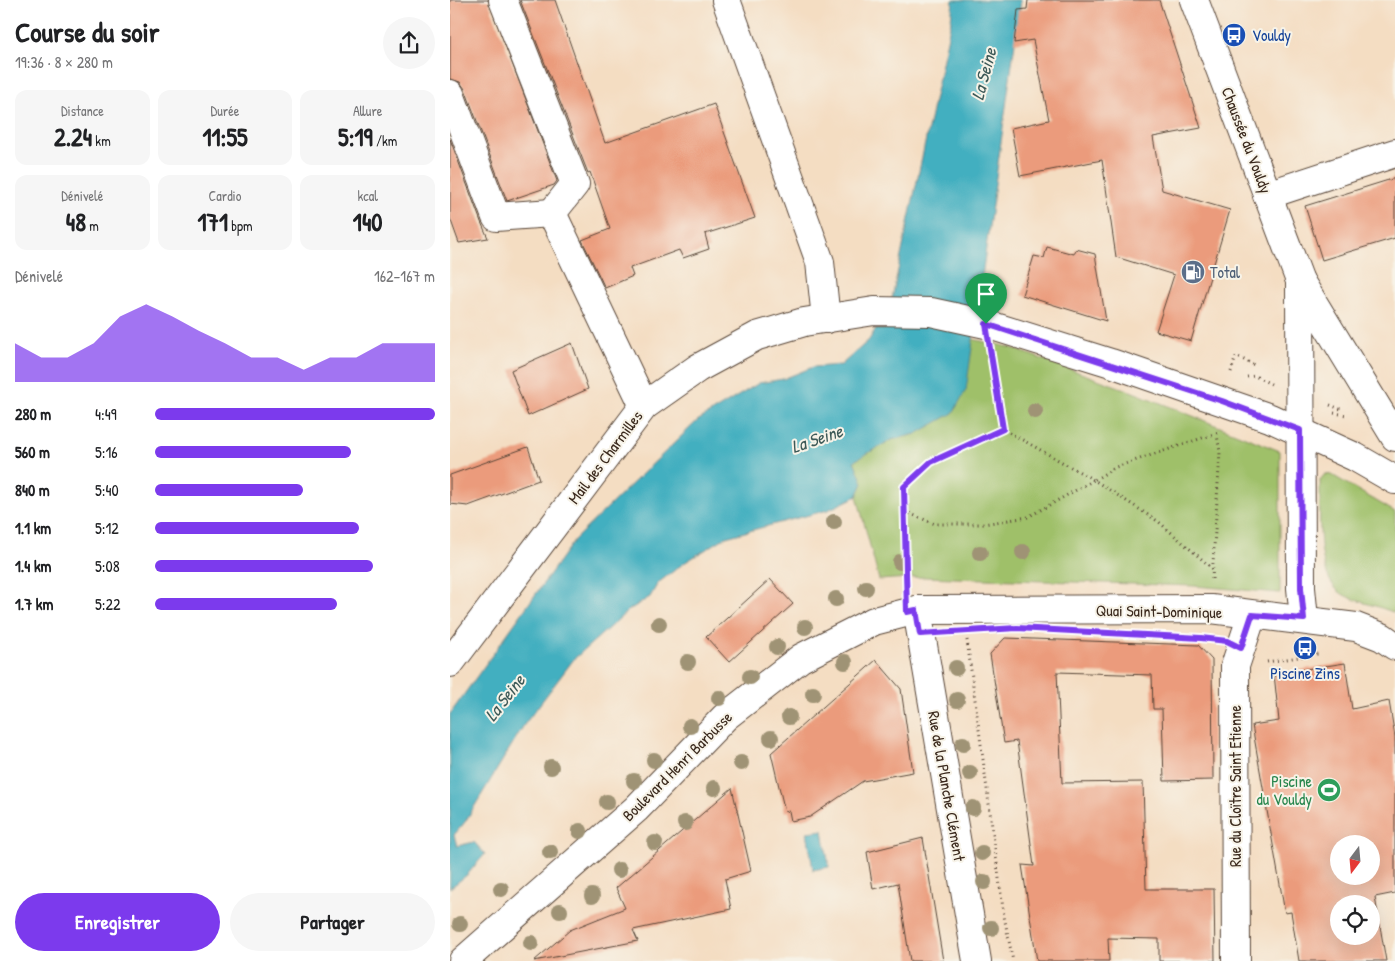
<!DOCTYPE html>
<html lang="fr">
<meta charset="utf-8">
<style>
:root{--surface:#fff;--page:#f6f6f6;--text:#202124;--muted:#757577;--accent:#7c3aed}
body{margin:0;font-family:"Patrick Hand",sans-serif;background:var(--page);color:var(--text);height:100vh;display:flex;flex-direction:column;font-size:19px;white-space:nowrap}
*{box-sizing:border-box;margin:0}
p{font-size:16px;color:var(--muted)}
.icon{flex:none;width:28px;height:28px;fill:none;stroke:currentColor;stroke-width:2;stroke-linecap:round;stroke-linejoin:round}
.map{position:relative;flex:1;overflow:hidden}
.drawer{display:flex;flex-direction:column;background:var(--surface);width:450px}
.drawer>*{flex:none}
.needle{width:32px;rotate:196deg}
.tools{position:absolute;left:880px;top:835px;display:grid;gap:10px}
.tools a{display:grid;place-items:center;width:50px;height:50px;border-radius:50%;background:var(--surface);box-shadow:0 5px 20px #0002;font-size:25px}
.pin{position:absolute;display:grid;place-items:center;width:42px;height:42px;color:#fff;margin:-51px -21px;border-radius:50% 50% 50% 0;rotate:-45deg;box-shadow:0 0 5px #0007}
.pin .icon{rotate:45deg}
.round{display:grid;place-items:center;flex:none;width:52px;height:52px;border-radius:26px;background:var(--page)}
.headline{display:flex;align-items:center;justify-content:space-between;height:85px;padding:0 15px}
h1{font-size:28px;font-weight:700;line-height:38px}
.stats{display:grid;grid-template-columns:repeat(3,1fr);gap:8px;height:85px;padding:5px 15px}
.stats div{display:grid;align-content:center;border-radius:12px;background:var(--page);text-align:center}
.stats b{font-size:25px;font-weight:700}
.stats small{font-size:14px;font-weight:400}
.stats p{font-size:14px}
.chart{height:140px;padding:10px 15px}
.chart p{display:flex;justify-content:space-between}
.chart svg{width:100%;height:90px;margin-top:5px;fill:var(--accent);opacity:.7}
.button{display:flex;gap:10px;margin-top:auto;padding:10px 15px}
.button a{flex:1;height:58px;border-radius:30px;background:var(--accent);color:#fff;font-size:20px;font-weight:700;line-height:58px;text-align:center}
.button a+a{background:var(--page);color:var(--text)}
ul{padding:0 15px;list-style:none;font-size:16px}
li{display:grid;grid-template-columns:80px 60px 1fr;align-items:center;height:38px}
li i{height:12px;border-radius:6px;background:var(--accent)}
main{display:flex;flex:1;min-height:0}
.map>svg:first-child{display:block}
.green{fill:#9fc069;stroke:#6d7544}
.water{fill:#42afc0;stroke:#3e6c6f}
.building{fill:#eb9b7b;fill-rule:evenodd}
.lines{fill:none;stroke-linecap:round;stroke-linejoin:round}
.minor-casing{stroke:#574537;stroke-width:30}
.major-casing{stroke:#574537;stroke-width:30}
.path{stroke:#574537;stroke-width:3;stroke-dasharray:1 4;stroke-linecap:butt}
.minor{stroke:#fff;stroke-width:28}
.major{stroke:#fff;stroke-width:28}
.tree{fill:#9f9374}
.route-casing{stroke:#fff;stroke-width:10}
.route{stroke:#7c3aed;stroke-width:6}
.labels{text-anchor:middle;stroke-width:4;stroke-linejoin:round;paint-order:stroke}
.transit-label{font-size:16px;fill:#164399;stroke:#f7f3e8;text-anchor:start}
.street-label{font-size:16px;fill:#3b2a1e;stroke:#f7f3e8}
.service-label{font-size:16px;fill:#4e5e75;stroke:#f7f3e8;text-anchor:start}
.leisure-label{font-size:16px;fill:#27864d;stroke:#f7f3e8;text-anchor:end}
.water-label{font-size:18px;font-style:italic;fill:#3d5957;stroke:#f7f3e8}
</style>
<main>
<section class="drawer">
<div class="headline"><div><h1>Course du soir</h1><p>19:36 · 8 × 280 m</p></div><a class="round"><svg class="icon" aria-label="share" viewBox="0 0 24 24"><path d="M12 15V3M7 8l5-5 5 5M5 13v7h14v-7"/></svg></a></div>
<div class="stats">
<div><p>Distance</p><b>2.24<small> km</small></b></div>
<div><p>Durée</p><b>11:55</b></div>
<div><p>Allure</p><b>5:19<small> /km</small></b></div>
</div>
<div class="stats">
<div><p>Dénivelé</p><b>48<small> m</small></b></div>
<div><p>Cardio</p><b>171<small> bpm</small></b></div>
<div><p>kcal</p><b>140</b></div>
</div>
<div class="chart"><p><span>Dénivelé</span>162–167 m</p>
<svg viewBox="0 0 160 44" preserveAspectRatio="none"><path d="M0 44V25L10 32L20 32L30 25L40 12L50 6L60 12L70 19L80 25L90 32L100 32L110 38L120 32L130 32L140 25L150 25L160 25V44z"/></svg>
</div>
<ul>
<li><b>280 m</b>4:49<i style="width:100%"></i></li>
<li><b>560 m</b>5:16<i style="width:70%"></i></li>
<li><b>840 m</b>5:40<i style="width:53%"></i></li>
<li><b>1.1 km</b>5:12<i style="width:73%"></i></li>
<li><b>1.4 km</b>5:08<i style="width:78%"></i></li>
<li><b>1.7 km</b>5:22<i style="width:65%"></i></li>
</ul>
<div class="button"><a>Enregistrer</a><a>Partager</a></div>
</section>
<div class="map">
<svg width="945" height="961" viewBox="0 0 945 961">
<rect width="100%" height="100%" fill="#f7f3e8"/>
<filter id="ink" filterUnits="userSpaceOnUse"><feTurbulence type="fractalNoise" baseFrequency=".02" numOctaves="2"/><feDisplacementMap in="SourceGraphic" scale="10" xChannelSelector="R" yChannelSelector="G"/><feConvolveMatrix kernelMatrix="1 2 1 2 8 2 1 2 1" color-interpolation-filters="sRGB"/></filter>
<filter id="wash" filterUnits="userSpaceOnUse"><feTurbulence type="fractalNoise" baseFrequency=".0096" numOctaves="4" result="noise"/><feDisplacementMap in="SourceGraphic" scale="20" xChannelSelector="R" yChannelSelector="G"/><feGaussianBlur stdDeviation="1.12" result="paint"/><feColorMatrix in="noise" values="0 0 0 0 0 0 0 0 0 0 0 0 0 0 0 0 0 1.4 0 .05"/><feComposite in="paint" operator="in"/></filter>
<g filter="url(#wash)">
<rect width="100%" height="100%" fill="#f4ddc2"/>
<g class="green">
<path d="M 522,339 L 559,347 L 683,392 L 830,451 L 830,593 L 744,586 L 474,577 L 429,580 L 407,496 L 413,483 L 404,461 L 441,440 L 466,434 L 520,354 Z"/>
<path d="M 875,474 L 882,475 L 945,512 L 945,613 C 929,606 910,603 894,595 C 863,579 871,510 870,480 Z"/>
</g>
<g class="water">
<path d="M 503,0 L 571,0 L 516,390 L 503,413 L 466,434 L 441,440 L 404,461 L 413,483 L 407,496 L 378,510 L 276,537 L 234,563 L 208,583 L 200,597 L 179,610 L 124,659 L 74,725 L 15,822 L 4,835 L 7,846 L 24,842 L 35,854 L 17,875 L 0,888 L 0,714 L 125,539 L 247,421 L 309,383 L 333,379 L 363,367 L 391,365 L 419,340 L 441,303 L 501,21 Z"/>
<path d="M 373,830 L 379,867 L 363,870 L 357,832 Z"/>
</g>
<g id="blocks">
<g class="building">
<path d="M 0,0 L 38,0 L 107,181 L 104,185 L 57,201 L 15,89 L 10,82 L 0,79 Z"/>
<path d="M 70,0 L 105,0 L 155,143 L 264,104 L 305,218 L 255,234 L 259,249 L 233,258 L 229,250 L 180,268 L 183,276 L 155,288 L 132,240 L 160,229 L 140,172 L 138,173 Z"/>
<path d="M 578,0 L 709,0 L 751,128 L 703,137 L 712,190 L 780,210 L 741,341 L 706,331 L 724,275 L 666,257 L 652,160 L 570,176 L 561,128 L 599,120 L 583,40 L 564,43 L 568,10 L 577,9 Z"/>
<path d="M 0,139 L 31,222 L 38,238 L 9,243 L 0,218 Z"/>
<path d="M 945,178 L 945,238 L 872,260 L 855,206 Z"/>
<path d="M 597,247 L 624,254 L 626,249 L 645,254 L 656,321 L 572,295 L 584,256 L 594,258 Z"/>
<path d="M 122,343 L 138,389 L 78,416 L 61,370 Z"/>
<path d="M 78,447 L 89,480 L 18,506 L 0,504 L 0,475 Z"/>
<path d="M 320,579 L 343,604 L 279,662 L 256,637 Z"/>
<path d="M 555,638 L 748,645 L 762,660 L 763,780 L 714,781 L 712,709 L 703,709 L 702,675 L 607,672 L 612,783 L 693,782 L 696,889 L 764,889 L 765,961 L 709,961 L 709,939 L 658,938 L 659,961 L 587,961 L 572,865 L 584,866 L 567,741 L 554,743 L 540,654 Z"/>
<path d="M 426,660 L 451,689 L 463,772 L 413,781 L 360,817 L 341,821 L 339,811 L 335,812 L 321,753 Z"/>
<path d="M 895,663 L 902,709 L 939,701 L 945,737 L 945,893 L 925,897 L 936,961 L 849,961 L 841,912 L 835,913 L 802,725 L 829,721 L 824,674 ZM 889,844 L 921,844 L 921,876 L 889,876 ZM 889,904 L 921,904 L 921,936 L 889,936 Z"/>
<path d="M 282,788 L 301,871 L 275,879 L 281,909 L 183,930 L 188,941 L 84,961 L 120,930 L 175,908 L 166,888 Z"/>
<path d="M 473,838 L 479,876 L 493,961 L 460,961 L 448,883 L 423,889 L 417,852 Z"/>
</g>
</g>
</g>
<g filter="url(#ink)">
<use href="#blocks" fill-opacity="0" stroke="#574537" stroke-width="1"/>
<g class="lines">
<g class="minor-casing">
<g id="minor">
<path d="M 53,0 L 125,184 L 102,213 L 194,406"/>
<path d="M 276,0 L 370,262 L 376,319"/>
<path d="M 744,0 L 850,281 L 945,437"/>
<path d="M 0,94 L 46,217 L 102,213"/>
<path d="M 817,195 L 945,153"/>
<path d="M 850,281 L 851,588 L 854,619"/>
<path d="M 467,610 L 527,961"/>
<path d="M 786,961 L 785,666 L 802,615"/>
</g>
</g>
<g class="major-casing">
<g id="major">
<path d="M 0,663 L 194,406 L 248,368 L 307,336 L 354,322 L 424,311 L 481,312 L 536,324 L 661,363 L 820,418 L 905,457 L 945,480"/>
<path d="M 13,961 L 186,809 L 275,717 L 351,658 L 424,621 L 467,610 L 761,609 L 906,627 L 932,637 L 945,646"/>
</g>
</g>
<g class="path">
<path d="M 542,357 L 553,429 L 644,480"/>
<path d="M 781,372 L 786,356 L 806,366"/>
<path d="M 797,377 L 805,376 L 821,384"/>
<path d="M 880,405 L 893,410"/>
<path d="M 884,413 L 897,415"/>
<path d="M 553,429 L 481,462 L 454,487 L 456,512 L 485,524 L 533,524 L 578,517 L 644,480"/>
<path d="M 456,512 L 457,581"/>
<path d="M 763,569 L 709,522 L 644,480 L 666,467 L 770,432"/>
<path d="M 762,579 L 770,452 L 767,435"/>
<path d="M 517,640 L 554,916 L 563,961"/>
<path d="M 817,662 L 868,654"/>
</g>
<use href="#minor" class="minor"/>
<use href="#major" class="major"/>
</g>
<g class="tree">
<circle cx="585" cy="411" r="8"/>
<circle cx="384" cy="522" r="8"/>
<circle cx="573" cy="552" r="8"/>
<circle cx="530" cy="553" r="8"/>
<circle cx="450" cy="562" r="8"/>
<circle cx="416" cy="588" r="8"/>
<circle cx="386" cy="599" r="8"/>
<circle cx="209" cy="624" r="8"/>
<circle cx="355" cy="627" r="8"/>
<circle cx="327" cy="647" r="8"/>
<circle cx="238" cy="662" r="8"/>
<circle cx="395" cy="662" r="8"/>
<circle cx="506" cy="668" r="8"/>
<circle cx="300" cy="677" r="8"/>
<circle cx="363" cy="694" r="8"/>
<circle cx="269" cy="698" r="8"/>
<circle cx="507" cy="700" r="8"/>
<circle cx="339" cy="717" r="8"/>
<circle cx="240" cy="726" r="8"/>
<circle cx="321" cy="738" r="8"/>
<circle cx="513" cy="744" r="8"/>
<circle cx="204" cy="760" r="8"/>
<circle cx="291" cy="763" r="8"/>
<circle cx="101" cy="767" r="8"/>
<circle cx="520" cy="773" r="8"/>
<circle cx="184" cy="781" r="8"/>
<circle cx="264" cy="788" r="8"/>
<circle cx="157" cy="802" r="8"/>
<circle cx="523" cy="808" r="8"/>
<circle cx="235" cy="823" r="8"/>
<circle cx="130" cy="831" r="8"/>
<circle cx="205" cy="843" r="8"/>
<circle cx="100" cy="852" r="8"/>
<circle cx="532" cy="853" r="8"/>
<circle cx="169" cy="870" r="8"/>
<circle cx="534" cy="882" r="8"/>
<circle cx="51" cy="889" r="8"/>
<circle cx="142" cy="896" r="8"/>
<circle cx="110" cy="911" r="8"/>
<circle cx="10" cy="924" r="8"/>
<circle cx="541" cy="928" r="8"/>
<circle cx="81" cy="943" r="8"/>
</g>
</g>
<g class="lines" filter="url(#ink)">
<g class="route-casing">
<path id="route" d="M 536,324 L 772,401 L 850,430 L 851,588 L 854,619 L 802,615 L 791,648 L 777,641 L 751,638 L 567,628 L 470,634 L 466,610 L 457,612 L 454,487 L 481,462 L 553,429 Z"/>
</g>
<use href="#route" class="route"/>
</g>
<defs>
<g id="bus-disc" transform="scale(1.25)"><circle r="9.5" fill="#1a4fb4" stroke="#f7f3e8"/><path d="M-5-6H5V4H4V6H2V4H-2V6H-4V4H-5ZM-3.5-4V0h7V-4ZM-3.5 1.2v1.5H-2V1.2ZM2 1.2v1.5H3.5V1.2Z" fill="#fff"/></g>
<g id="fuel-disc" transform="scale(1.25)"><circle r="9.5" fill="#5c6f8a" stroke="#f7f3e8"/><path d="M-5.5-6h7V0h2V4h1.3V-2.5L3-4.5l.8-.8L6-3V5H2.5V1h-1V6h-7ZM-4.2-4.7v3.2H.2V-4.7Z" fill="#fff"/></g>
<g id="stadium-disc" transform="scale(1.25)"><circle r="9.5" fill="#2e9e5b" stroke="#f7f3e8"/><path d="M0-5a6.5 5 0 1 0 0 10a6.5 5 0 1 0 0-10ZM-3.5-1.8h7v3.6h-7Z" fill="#fff"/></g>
</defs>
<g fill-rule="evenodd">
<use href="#bus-disc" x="784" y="35"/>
<use href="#fuel-disc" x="743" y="272"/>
<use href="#bus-disc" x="855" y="648"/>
<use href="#stadium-disc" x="879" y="790"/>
</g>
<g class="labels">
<g class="transit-label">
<text x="802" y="41">Vouldy</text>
<text x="855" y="679" text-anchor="middle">Piscine Zins</text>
</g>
<g class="street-label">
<text transform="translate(797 140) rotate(69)" y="6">Chaussée du Vouldy</text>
<text transform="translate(155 457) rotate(-53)" y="6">Mail des Charmilles</text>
<text transform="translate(709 611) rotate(1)" y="6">Quai Saint-Dominique</text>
<text transform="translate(227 766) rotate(-45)" y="6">Boulevard Henri Barbusse</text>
<text transform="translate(497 786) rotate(80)" y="6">Rue de la Planche Clément</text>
<text transform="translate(785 786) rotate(-90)" y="6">Rue du Cloïtre Saint Etienne</text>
</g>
<g class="service-label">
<text x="760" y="278">Total</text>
</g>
<g class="leisure-label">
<text x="862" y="787">Piscine<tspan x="862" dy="18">du Vouldy</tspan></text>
</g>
<g class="water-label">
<text transform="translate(534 74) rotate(-75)" y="6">La Seine</text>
<text transform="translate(367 439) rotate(-19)" y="6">La Seine</text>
<text transform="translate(55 698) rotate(-52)" y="6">La Seine</text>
</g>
</g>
</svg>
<div class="tools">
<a><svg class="needle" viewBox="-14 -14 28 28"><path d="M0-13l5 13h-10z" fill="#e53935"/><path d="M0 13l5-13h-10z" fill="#757577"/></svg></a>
<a><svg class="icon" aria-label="locate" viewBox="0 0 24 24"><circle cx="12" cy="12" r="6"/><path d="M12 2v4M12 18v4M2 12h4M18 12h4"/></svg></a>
</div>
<div class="pin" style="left:536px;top:324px;background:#1e9e55"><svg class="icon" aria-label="arrive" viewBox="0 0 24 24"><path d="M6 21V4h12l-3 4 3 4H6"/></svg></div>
</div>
</main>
